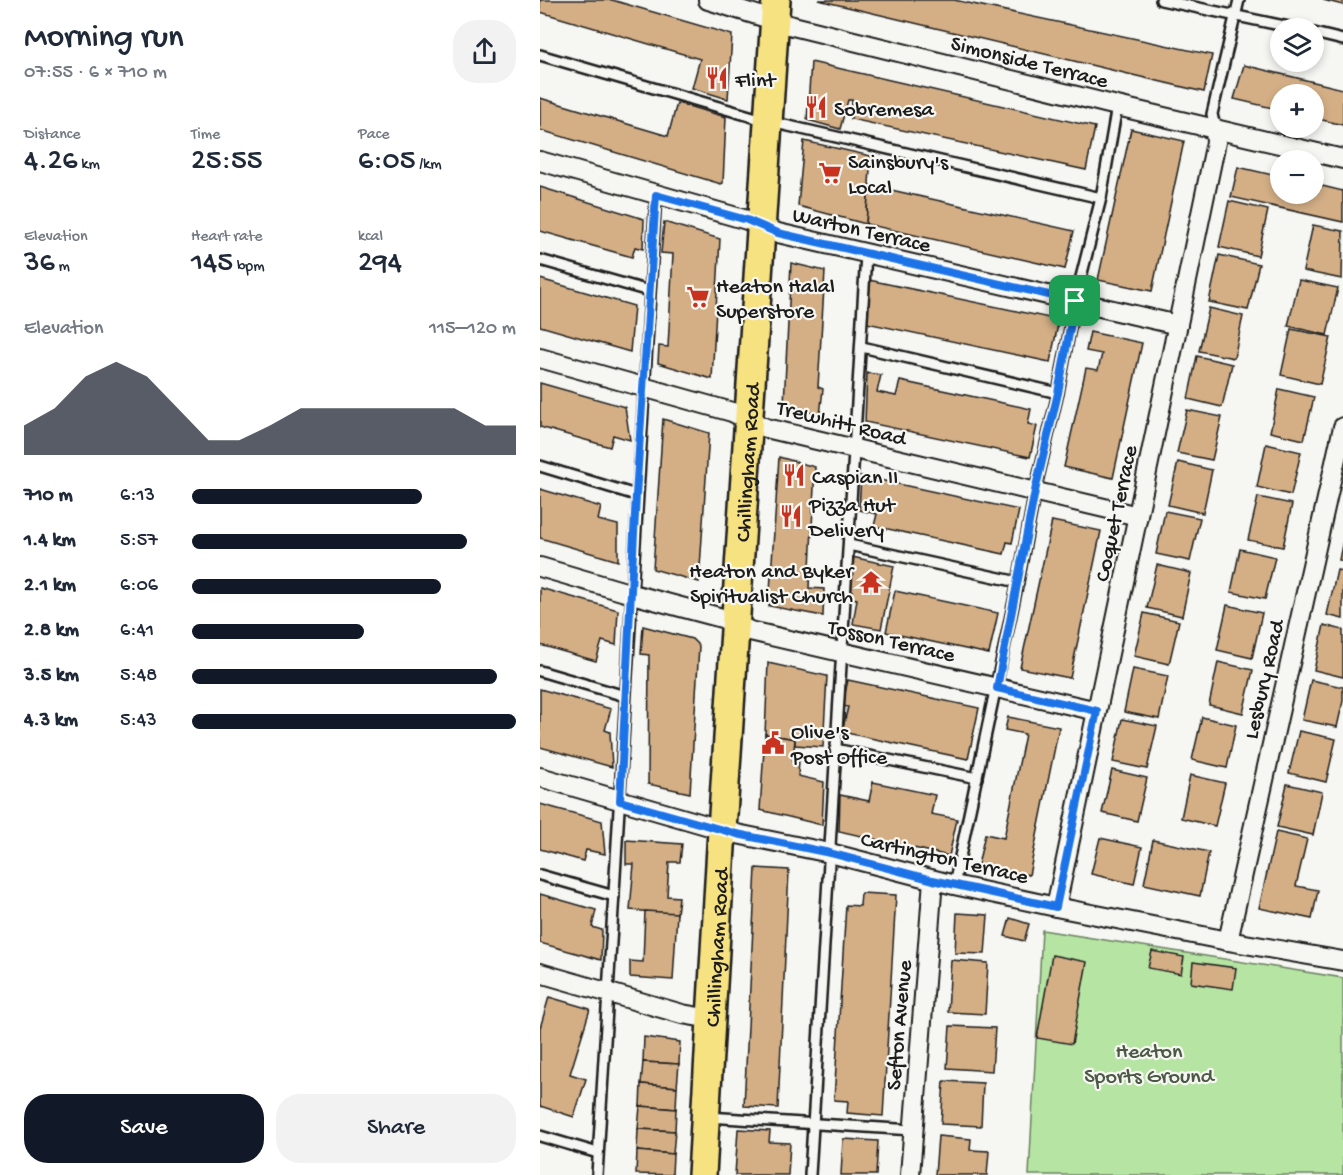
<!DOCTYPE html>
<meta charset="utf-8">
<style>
:root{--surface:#fff;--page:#f2f2f3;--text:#1f2937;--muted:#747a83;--accent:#111827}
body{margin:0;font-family:"Gochi Hand",sans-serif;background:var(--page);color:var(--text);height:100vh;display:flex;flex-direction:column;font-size:22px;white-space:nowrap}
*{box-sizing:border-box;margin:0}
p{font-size:20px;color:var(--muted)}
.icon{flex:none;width:33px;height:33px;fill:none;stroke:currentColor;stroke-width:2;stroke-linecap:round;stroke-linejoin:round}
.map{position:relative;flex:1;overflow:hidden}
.drawer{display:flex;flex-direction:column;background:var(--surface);width:540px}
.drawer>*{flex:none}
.buttons{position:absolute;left:730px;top:18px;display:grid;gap:12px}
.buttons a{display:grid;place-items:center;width:54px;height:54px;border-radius:50%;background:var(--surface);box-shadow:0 3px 9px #0003;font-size:30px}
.pin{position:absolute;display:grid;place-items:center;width:51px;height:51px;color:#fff;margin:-26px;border-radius:12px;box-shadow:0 3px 9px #0006}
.round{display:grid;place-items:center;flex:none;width:63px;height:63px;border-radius:24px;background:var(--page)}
.head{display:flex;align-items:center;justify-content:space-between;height:102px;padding:0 24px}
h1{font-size:33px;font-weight:600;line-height:45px}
.figures{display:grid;grid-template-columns:repeat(3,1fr);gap:9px;height:102px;padding:6px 24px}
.figures div{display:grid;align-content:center}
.figures b{font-size:30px;font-weight:600}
.figures small{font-size:16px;font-weight:400}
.figures p{font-size:16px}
.chart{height:168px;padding:12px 24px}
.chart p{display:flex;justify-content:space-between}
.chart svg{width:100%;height:108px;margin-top:6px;fill:var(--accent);opacity:.7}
.primary-button{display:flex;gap:12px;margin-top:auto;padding:12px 24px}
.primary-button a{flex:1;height:69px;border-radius:24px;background:var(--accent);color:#fff;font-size:24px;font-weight:600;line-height:69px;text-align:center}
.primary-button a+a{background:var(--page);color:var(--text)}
ul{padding:0 24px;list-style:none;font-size:20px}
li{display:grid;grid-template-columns:96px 72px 1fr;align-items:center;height:45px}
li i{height:15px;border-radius:8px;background:var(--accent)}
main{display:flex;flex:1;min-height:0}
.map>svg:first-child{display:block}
.green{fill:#b6e5a3;stroke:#698060;stroke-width:1.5}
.building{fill:#d4af86;stroke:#1c1c1c;stroke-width:1.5}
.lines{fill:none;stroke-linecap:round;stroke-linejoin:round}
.service-casing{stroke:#1c1c1c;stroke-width:14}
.minor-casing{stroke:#1c1c1c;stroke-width:22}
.primary-casing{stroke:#1c1c1c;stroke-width:32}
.service{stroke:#f6f6f2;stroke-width:9}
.minor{stroke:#f6f6f2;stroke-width:18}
.primary{stroke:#f7e281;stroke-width:27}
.route-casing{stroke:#fff;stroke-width:12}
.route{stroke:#1a73e8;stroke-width:8}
.labels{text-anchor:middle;stroke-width:4.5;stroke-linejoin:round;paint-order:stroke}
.street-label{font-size:22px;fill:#1c1c1c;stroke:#f6f6f2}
.poi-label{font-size:22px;fill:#1c1c1c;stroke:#f6f6f2;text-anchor:start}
.park-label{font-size:22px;fill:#4a5844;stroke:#f6f6f2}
</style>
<main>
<section class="drawer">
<div class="head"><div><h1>Morning run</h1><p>07:55 · 6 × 710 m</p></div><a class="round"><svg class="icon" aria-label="share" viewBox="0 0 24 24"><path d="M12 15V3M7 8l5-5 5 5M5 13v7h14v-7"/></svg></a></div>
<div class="figures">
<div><p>Distance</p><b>4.26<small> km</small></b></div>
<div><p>Time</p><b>25:55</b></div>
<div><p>Pace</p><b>6:05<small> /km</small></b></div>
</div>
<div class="figures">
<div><p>Elevation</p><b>36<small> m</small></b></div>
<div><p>Heart rate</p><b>145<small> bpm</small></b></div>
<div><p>kcal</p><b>294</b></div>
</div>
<div class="chart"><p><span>Elevation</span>115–120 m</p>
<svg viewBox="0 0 160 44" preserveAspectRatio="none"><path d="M0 44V32L10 25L20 12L30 6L40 12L50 25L60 38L70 38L80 32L90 25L100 25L110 25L120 25L130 25L140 25L150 32L160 32V44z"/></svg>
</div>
<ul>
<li><b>710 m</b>6:13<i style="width:71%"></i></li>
<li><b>1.4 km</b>5:57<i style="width:85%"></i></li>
<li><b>2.1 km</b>6:06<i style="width:77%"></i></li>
<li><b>2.8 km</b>6:41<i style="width:53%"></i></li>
<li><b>3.5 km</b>5:48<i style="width:94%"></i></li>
<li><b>4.3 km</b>5:43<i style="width:100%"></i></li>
</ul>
<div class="primary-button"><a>Save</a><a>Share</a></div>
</section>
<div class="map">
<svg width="803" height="1175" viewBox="0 0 803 1175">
<rect width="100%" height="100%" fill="#f6f6f2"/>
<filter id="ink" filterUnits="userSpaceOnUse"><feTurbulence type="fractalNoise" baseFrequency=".0167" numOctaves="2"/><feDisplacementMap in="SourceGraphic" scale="12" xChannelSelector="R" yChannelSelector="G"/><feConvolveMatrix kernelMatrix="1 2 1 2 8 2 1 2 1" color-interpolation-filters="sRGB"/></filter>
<g filter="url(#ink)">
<path class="green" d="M 502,930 L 803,978 L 803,1175 L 489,1175 Z"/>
<g class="building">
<path d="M 0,0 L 72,0 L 192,35 L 188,99 L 152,88 L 160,59 L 0,12 Z"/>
<path d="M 278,0 L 414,0 L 672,55 L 664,92 Z"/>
<path d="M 783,0 L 803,0 L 803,5 Z"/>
<path d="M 271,62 L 555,127 L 546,170 L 311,119 L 312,100 L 308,100 L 300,129 L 267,120 Z"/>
<path d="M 704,65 L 803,89 L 803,125 L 774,118 L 774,94 L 741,94 L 741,110 L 694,99 Z"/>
<path d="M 0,98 L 128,136 L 137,103 L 186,117 L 183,183 L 181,184 L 0,130 Z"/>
<path d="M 591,129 L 644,141 L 612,291 L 558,280 Z"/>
<path d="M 264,141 L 331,156 L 326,224 L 258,206 Z"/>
<path d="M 698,167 L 741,177 L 741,194 L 774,194 L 774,184 L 803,191 L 803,222 L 691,197 Z"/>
<path d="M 329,185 L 534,231 L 525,269 L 326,224 Z"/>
<path d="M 0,187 L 104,219 L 103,249 L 95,247 L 92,257 L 0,231 Z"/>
<path d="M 689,201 L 728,210 L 718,256 L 679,247 Z"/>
<path d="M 124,222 L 180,239 L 172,379 L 118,363 L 119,346 L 128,347 L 133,254 L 121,253 Z"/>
<path d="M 773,225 L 803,231 L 802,279 L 763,271 Z"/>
<path d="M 679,255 L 719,264 L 708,310 L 669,302 Z"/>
<path d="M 251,263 L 285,271 L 278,387 L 283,389 L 280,415 L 244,404 Z"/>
<path d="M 0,279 L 94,306 L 90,352 L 0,326 Z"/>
<path d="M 329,280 L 519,320 L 510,362 L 327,323 Z"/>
<path d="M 759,280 L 798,288 L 787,335 L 748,326 Z"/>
<path d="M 669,308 L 703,316 L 694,358 L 659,351 Z"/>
<path d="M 751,329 L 791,337 L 780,384 L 741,375 Z"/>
<path d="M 550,332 L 602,343 L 573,478 L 524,467 L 546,368 L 558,370 L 562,354 L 546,351 Z"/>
<path d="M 657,356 L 692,364 L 682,407 L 648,399 Z"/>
<path d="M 327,373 L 341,375 L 337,392 L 356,396 L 360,381 L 491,409 L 488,424 L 497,426 L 490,457 L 325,422 Z"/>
<path d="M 0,383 L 85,407 L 90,440 L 73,435 L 70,447 L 0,427 Z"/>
<path d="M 739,389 L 774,397 L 764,440 L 730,432 Z"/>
<path d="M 647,410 L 682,417 L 672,460 L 637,453 Z"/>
<path d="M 123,419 L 169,433 L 159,582 L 113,569 Z"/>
<path d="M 726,444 L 761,452 L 751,495 L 717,487 Z"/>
<path d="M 239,457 L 275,467 L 269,588 L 284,589 L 283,616 L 229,606 Z"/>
<path d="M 638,462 L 672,470 L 663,513 L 628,505 Z"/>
<path d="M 321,476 L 479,510 L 472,543 L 467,542 L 464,554 L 334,526 L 337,514 L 319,510 Z"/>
<path d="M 0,489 L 61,507 L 58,520 L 78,525 L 78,561 L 0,538 Z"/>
<path d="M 718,497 L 752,504 L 743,547 L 708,540 Z"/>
<path d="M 625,511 L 660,518 L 650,561 L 616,554 Z"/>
<path d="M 512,521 L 561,531 L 530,678 L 480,668 Z"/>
<path d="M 803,540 L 803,561 L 799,560 Z"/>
<path d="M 700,549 L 735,557 L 725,599 L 691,592 Z"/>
<path d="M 312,557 L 354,566 L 341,629 L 313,624 L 317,599 L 310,598 Z"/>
<path d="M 617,565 L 651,573 L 642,616 L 607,608 Z"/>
<path d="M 797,570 L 803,571 L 803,619 L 787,615 Z"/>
<path d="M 0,588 L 78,610 L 76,645 L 62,641 L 56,661 L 0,645 Z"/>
<path d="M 355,591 L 458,613 L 449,654 L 346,632 Z"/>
<path d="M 687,605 L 722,613 L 712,658 L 677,650 Z"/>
<path d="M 604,613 L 639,621 L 629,664 L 594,656 Z"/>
<path d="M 784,625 L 803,630 L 803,677 L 774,670 Z"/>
<path d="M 103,626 L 152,639 L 159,646 L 150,793 L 108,784 L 109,655 L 101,654 Z"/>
<path d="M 678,662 L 713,670 L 703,713 L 669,705 Z"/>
<path d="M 228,663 L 287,676 L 283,747 L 255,745 L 255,739 L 225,734 Z"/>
<path d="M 593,669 L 628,676 L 619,719 L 584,712 Z"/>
<path d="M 308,680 L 439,708 L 428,759 L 302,732 L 308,707 L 302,706 Z"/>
<path d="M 771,680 L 803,687 L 803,701 L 797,727 L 762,720 Z"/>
<path d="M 0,689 L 71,709 L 65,730 L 70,732 L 72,767 L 0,747 Z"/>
<path d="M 468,717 L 519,727 L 489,875 L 438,865 L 445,834 L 464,838 L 485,734 L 465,730 Z"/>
<path d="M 662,717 L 696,725 L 687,768 L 652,760 Z"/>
<path d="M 582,719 L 617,726 L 607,769 L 573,762 Z"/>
<path d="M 759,731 L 796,739 L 786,782 L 749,773 Z"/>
<path d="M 225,734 L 255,739 L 253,760 L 259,760 L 258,776 L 284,782 L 282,825 L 220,810 Z"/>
<path d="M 572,770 L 607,778 L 597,821 L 562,813 Z"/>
<path d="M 650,775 L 685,783 L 675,826 L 641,818 Z"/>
<path d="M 333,782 L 395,795 L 391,814 L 417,819 L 409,856 L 299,831 L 300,795 L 329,801 Z"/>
<path d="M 747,784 L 782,792 L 773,835 L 737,827 Z"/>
<path d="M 0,804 L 62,821 L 65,854 L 46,850 L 43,861 L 0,849 Z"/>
<path d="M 736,832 L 767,839 L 756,886 L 778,890 L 772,919 L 719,908 Z"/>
<path d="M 560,838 L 602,847 L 594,884 L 551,874 Z"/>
<path d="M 86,840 L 142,844 L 140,862 L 129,862 L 127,896 L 139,897 L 137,914 L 90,910 L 94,864 L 86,864 Z"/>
<path d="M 613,840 L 669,852 L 660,896 L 604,884 Z"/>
<path d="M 216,868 L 249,870 L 238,1108 L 204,1106 Z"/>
<path d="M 321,893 L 356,895 L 343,1116 L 307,1113 L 308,1101 L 294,1100 L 306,905 L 320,906 Z"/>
<path d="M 0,894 L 56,910 L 52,927 L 62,930 L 61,960 L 0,943 Z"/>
<path d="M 105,911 L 137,913 L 133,980 L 90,977 L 90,961 L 103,962 Z"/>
<path d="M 417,913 L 448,915 L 445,954 L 415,953 Z"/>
<path d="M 470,918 L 489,924 L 484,941 L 465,936 Z"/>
<path d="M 612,951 L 644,957 L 641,974 L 608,968 Z"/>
<path d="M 512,955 L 547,962 L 532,1044 L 497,1038 Z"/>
<path d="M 411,960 L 448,963 L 445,1014 L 408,1012 Z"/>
<path d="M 653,962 L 696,968 L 693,989 L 651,983 Z"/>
<path d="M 9,997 L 50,1009 L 30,1074 L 46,1079 L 34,1117 L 0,1106 L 0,1028 Z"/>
<path d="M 410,1026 L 455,1028 L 452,1071 L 407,1068 Z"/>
<path d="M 104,1037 L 140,1042 L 139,1064 L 103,1062 Z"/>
<path d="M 103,1062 L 139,1064 L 137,1087 L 101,1084 Z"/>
<path d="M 404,1081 L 443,1083 L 441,1126 L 401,1124 Z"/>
<path d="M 101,1084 L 137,1087 L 136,1109 L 100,1106 Z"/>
<path d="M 100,1106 L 136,1109 L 135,1131 L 98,1129 Z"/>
<path d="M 98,1129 L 135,1131 L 133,1154 L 97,1151 Z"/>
<path d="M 198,1129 L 230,1131 L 229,1142 L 250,1143 L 248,1175 L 195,1175 Z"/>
<path d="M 398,1136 L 431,1139 L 430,1150 L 449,1151 L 447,1175 L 395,1175 Z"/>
<path d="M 303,1139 L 338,1141 L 336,1175 L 301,1175 Z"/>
<path d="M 97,1151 L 133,1154 L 132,1175 L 96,1174 Z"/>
</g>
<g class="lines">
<g class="service-casing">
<g id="service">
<path d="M 621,0 L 754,28"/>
<path d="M 774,33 L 803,40"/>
<path d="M 0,55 L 227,121 L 561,198"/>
<path d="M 675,128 L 672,114 L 699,0"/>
<path d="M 0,260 L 109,291"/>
<path d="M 322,347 L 518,393"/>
<path d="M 0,466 L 96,495"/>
<path d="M 309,545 L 478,582"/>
<path d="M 0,671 L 85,696"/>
<path d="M 295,749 L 437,778"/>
<path d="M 0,875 L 74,896"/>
<path d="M 414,885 L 478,582 L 495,491 L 518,393 L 535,301 L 561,198 L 577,106"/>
<path d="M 168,1117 L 373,1130"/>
<path d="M 0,1136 L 58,1153"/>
<path d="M 57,1175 L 116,195"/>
<path d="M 270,1175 L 326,254"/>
</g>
</g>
<g class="minor-casing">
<g id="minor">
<path d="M 168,0 L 249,25 L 577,106 L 803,159"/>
<path d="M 0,161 L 207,220 L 238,233 L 638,325"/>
<path d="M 0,358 L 192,412 L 226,428 L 598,516"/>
<path d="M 0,567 L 92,594 L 182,618 L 210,631 L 557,711"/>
<path d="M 0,777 L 197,834 L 290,853 L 414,885 L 516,907 L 688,941 L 803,961"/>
<path d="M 516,907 L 676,142 L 675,128"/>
<path d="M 688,941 L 803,427"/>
<path d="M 0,973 L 142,1014 L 171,1019"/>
<path d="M 370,1175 L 393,880"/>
</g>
</g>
<g class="primary-casing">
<g id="primary">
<path id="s1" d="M 162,1175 L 182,830 L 236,0"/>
</g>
</g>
<use href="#service" class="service"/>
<use href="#minor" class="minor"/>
<use href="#primary" class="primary"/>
</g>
</g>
<g class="lines" filter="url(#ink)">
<g class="route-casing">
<path id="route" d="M 116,195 L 207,220 L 238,233 L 535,301 L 518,393 L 495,491 L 457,688 L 557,711 L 516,907 L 393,880 L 290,853 L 197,834 L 80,801 L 96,495 Z"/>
</g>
<use href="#route" class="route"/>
</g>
<defs>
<g id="restaurant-bare" transform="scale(1.8)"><path d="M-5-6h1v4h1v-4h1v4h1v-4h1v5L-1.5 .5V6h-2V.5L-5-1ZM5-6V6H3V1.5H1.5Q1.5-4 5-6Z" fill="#c8321e" stroke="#f6f6f2" stroke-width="2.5" paint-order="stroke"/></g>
<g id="supermarket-bare" transform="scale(1.8)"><path d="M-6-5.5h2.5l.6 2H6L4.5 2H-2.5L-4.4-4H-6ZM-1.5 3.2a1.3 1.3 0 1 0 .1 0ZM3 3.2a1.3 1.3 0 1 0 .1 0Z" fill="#c8321e" stroke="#f6f6f2" stroke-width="2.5" paint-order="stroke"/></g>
<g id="temple-bare" transform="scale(1.8)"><path d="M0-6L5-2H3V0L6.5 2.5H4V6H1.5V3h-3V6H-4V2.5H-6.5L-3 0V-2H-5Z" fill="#c8321e" stroke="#f6f6f2" stroke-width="2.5" paint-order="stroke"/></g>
<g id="civic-bare" transform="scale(1.8)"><path d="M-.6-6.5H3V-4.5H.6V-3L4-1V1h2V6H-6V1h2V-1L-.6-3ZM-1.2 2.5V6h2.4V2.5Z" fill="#c8321e" stroke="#f6f6f2" stroke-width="2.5" paint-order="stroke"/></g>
</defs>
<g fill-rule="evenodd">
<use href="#restaurant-bare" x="177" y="78"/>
<use href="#restaurant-bare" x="276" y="107"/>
<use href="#supermarket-bare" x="290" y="173"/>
<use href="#supermarket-bare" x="158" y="297"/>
<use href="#restaurant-bare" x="254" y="475"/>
<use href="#restaurant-bare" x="251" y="516"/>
<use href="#temple-bare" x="331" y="582"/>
<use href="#civic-bare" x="233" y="743"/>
</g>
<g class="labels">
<g class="street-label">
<text transform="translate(490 60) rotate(14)" y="8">Simonside Terrace</text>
<text transform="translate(322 228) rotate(13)" y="8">Warton Terrace</text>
<text transform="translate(302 421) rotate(14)" y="8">Trewhitt Road</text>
<text dy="8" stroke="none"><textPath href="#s1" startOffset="714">Chillingham Road</textPath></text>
<text transform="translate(574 513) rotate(-78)" y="8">Coquet Terrace</text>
<text transform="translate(352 639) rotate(13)" y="8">Tosson Terrace</text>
<text transform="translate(722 679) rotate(-77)" y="8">Lesbury Road</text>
<text transform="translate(405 856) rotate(13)" y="8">Cartington Terrace</text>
<text dy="8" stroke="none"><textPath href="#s1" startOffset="228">Chillingham Road</textPath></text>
<text transform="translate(357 1025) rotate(-85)" y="8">Sefton Avenue</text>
</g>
<g class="poi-label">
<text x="195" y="86">Flint</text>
<text x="294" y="115">Sobremesa</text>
<text x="308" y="168">Sainsbury's<tspan x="308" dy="25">Local</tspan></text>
<text x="176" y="292">Heaton Halal<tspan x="176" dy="25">Superstore</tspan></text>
<text x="272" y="483">Caspian II</text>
<text x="269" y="511">Pizza Hut<tspan x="269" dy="25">Delivery</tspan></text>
<text x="313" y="577" text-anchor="end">Heaton and Byker<tspan x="313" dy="25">Spiritualist Church</tspan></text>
<text x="251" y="738">Olive's<tspan x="251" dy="25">Post Office</tspan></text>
</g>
<g class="park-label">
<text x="609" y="1057">Heaton<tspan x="609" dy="25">Sports Ground</tspan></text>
</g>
</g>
</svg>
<div class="buttons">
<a><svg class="icon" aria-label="layers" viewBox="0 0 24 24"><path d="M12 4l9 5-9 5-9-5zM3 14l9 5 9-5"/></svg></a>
<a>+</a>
<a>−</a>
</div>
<div class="pin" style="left:535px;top:301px;background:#1e9e55"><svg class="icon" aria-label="arrive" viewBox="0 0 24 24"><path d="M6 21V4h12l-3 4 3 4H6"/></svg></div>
</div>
</main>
